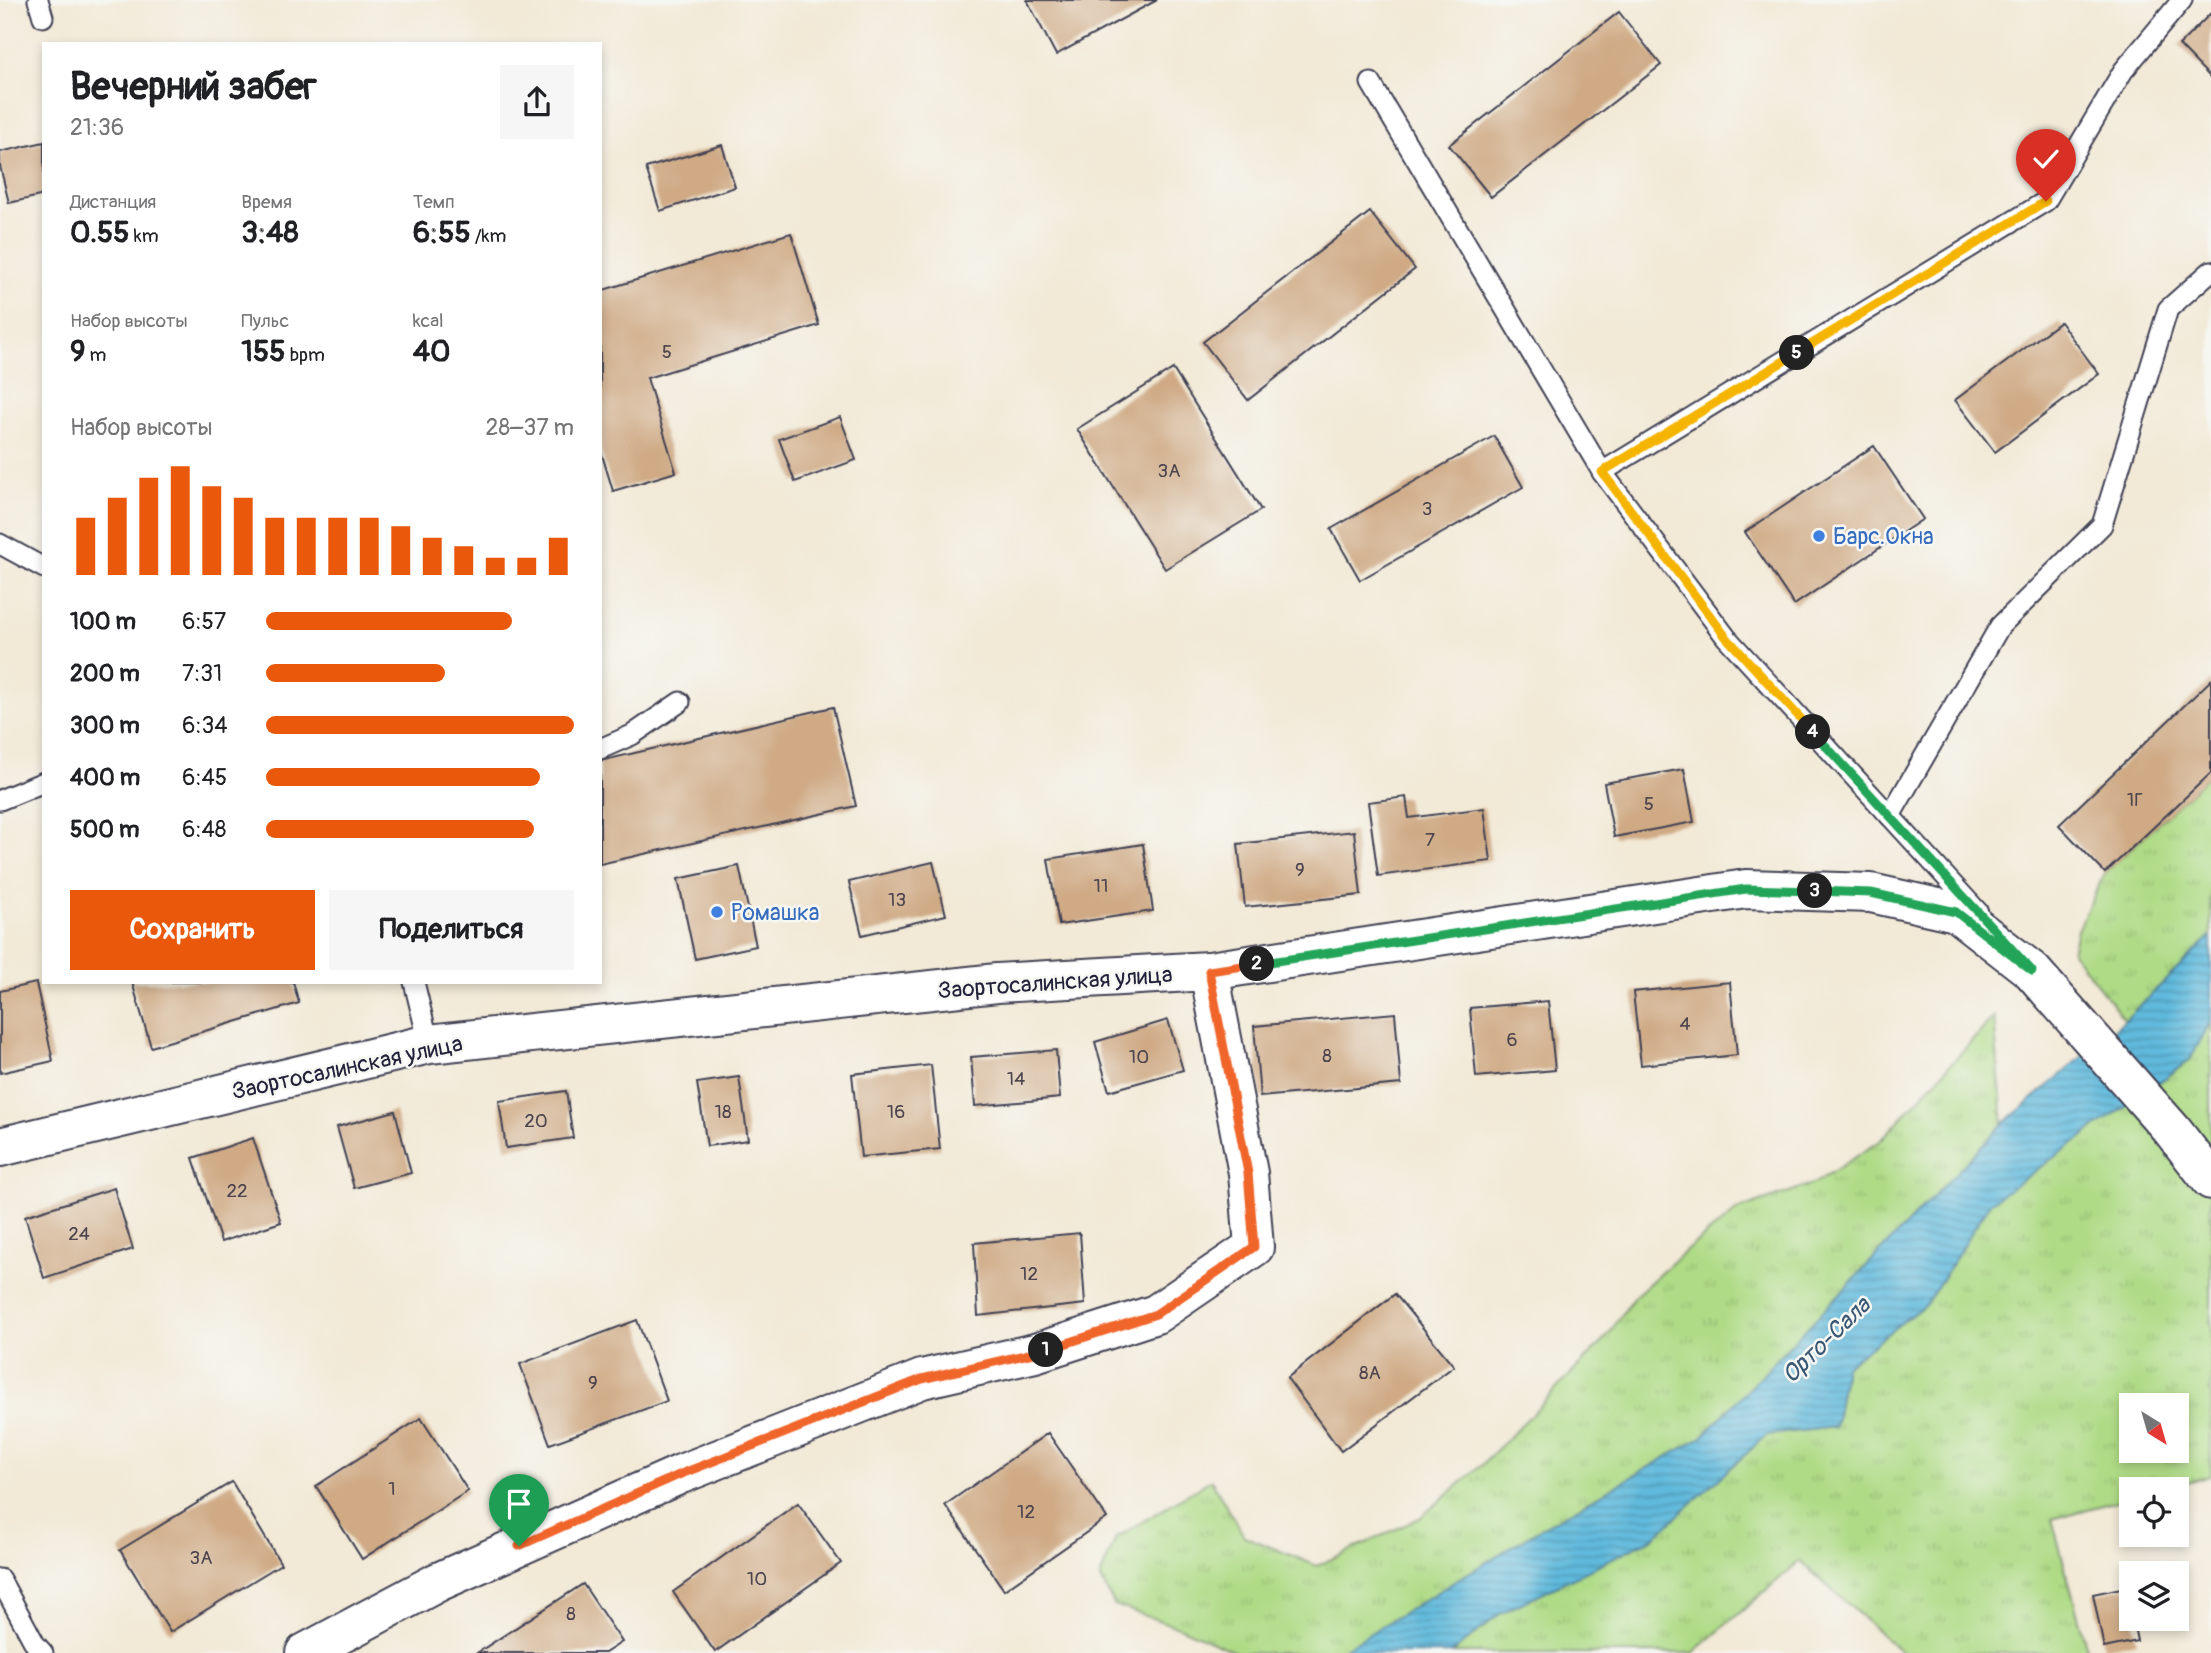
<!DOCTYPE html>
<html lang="ru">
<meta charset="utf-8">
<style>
:root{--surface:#fff;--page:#f6f6f6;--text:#202124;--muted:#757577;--accent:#ea580c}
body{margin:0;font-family:Pangolin,sans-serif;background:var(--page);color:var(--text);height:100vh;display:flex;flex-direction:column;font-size:26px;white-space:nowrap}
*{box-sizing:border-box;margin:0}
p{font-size:23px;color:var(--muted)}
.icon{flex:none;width:38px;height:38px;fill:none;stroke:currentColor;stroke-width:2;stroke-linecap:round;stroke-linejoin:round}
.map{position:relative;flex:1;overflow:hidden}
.drawer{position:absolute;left:42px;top:42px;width:560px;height:942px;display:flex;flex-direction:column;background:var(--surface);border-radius:0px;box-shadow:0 4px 10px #0003}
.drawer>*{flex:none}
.needle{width:46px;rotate:143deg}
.buttons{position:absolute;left:2119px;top:1393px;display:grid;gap:14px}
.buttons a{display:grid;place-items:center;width:70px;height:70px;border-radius:0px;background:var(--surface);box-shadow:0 4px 10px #0003;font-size:35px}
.pin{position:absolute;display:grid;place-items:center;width:60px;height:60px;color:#fff;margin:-72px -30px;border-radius:50% 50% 50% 0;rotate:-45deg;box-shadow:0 0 7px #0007}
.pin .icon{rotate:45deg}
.km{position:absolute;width:35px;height:35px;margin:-18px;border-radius:50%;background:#222;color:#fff;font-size:19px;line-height:35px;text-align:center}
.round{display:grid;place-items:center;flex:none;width:74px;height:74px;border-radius:0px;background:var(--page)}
.headline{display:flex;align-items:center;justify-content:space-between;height:119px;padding:0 28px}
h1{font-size:38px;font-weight:700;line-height:52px}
.stats{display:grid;grid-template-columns:repeat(3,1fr);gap:10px;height:119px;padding:7px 28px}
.stats div{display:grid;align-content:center}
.stats b{font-size:30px;font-weight:700}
.stats small{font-size:19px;font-weight:400}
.stats p{font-size:19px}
.chart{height:196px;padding:14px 28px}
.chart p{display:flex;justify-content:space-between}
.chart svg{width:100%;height:126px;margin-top:7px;stroke:var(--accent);stroke-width:6}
.primary-button{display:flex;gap:14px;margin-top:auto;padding:14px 28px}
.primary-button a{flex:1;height:80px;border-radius:0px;background:var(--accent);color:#fff;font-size:28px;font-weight:700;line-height:80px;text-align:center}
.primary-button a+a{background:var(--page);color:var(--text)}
ul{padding:0 28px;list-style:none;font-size:23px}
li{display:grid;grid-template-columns:112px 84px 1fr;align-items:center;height:52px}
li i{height:18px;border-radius:9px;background:var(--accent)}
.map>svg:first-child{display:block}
.grass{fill:url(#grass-tufts);stroke:#687e60;stroke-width:2;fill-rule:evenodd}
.water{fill:url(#water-rules);stroke:#416e8c;stroke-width:2}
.building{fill:#cfaa85}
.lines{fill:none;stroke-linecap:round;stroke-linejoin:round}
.service-casing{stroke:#414052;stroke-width:23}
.minor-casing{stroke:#414052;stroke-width:42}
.tertiary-casing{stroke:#414052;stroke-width:42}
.service{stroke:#fff;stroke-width:19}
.minor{stroke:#fff;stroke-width:38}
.tertiary{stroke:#fff;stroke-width:38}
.split-1-casing{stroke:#fff;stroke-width:14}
.split-2-casing{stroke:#fff;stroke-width:14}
.split-3-casing{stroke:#fff;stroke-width:14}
.split-4-casing{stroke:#fff;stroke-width:14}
.split-5-casing{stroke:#fff;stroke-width:14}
.split-6-casing{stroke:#fff;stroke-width:14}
.split-1{stroke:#f0652b;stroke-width:9}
.split-2{stroke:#f0652b;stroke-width:9}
.split-3{stroke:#22a559;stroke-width:9}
.split-4{stroke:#22a559;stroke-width:9}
.split-5{stroke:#f5b400;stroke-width:9}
.split-6{stroke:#f5b400;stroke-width:9}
.shop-dot{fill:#3f7fe0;stroke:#f6f6f2;stroke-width:2.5}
.labels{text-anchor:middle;stroke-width:5;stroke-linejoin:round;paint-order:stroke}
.number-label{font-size:19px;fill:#4d444e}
.shop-label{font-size:23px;fill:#366cbe;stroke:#f6f6f2;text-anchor:start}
.street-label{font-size:23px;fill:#22223b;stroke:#f6f6f2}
.water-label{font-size:24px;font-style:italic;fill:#385774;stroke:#f6f6f2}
</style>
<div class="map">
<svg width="2211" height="1653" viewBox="0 0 2211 1653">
<defs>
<pattern id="grass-tufts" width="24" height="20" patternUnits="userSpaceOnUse" patternTransform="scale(1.75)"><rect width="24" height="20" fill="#afdb86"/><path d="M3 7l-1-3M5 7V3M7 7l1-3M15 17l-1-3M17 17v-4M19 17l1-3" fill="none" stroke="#96bc75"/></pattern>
<pattern id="water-rules" width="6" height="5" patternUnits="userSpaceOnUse" patternTransform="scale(1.75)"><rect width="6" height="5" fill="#60badd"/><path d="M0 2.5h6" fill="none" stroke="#4f97b4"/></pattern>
</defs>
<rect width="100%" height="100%" fill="#f6f6f2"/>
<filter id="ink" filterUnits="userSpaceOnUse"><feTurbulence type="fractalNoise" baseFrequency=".0143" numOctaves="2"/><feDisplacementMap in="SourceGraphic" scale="14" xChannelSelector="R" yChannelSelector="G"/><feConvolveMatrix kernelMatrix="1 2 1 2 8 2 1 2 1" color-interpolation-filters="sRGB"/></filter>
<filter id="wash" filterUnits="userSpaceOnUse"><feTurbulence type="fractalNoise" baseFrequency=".00686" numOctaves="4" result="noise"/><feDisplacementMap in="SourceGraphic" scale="28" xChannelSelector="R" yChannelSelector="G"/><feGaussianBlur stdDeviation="1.57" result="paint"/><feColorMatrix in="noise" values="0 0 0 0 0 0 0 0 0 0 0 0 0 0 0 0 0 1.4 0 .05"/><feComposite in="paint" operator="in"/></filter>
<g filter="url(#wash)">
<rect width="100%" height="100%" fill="#f2e9d6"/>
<g class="grass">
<path d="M 2211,773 L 2211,936 L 2125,1020 L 2072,952 L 2077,930 L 2105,873 Z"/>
<path d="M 1994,1017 L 2003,1124 L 1702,1437 L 1545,1526 L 1338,1653 L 1237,1653 L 1184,1629 L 1114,1605 L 1100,1577 L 1116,1538 L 1211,1480 L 1244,1536 L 1317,1566 L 1420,1518 L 1484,1463 L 1606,1338 L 1634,1297 L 1683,1253 L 1738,1210 L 1815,1183 L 1880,1141 Z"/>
<path d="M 2211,1021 L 2211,1476 L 2162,1489 L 2132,1489 L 2131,1497 L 2052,1519 L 2088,1653 L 1902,1653 L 1800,1561 L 1693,1653 L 1452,1653 L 1501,1613 L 1653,1538 L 1767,1434 L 1835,1427 L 1845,1366 L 1927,1303 L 1990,1202 L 2189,1061 ZM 2132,1405 L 2177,1405 L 2177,1451 L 2132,1451 Z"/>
</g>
<path class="water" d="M 2211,936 L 2211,1021 L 2189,1061 L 1990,1203 L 1927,1303 L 1845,1366 L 1835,1427 L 1767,1435 L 1653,1538 L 1501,1613 L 1452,1653 L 1338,1653 L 1545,1526 L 1702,1437 L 2003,1124 L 2125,1020 Z"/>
<g id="blocks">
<g class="building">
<path d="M 1027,0 L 1157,0 L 1056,55 Z"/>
<path d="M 1619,12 L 1661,65 L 1491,197 L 1449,145 Z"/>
<path d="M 2211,13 L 2211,78 L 2179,45 Z"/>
<path d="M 44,142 L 44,195 L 9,203 L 0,166 L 0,152 Z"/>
<path d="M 722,145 L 735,187 L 660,211 L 646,168 Z"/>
<path d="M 1370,212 L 1415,269 L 1248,400 L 1203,342 Z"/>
<path d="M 791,233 L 819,325 L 647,378 L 676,472 L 613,491 L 600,448 L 600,291 Z"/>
<path d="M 2060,322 L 2099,374 L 1995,452 L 1955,400 Z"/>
<path d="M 1173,369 L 1261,510 L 1165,569 L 1077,429 Z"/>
<path d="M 840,417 L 856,460 L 795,482 L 779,439 Z"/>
<path d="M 1494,436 L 1523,487 L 1360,580 L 1331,529 Z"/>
<path d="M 1874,446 L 1923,519 L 1794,605 L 1745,532 Z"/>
<path d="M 2211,680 L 2211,773 L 2105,873 L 2059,825 Z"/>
<path d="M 833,707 L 856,806 L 600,864 L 600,761 Z"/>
<path d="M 1684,769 L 1694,822 L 1614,837 L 1604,783 Z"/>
<path d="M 1406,797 L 1409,818 L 1484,808 L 1491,861 L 1378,876 L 1368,802 Z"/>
<path d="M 1354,831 L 1361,895 L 1245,907 L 1238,844 Z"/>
<path d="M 1143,844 L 1153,911 L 1059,925 L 1048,859 Z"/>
<path d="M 933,862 L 946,915 L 862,935 L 849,882 Z"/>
<path d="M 739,866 L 756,946 L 695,959 L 678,879 Z"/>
<path d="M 132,982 L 293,982 L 299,1003 L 151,1047 Z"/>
<path d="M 1730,982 L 1737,1055 L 1641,1065 L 1633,992 Z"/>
<path d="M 36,983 L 53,1061 L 0,1073 L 0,991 Z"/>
<path d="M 1548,1001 L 1555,1070 L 1476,1077 L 1470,1008 Z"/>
<path d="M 1395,1013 L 1401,1084 L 1260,1097 L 1254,1026 Z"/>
<path d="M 1168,1020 L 1183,1070 L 1109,1091 L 1095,1042 Z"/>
<path d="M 1056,1050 L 1060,1098 L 975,1106 L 971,1057 Z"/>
<path d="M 931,1065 L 940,1149 L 861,1157 L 852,1074 Z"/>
<path d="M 739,1077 L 748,1140 L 707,1146 L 697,1083 Z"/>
<path d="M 566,1091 L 573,1138 L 506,1148 L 499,1101 Z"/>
<path d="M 395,1111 L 411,1173 L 354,1188 L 337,1127 Z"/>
<path d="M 253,1138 L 281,1222 L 221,1242 L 193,1158 Z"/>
<path d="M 114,1188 L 133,1249 L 44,1278 L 25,1216 Z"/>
<path d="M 1080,1233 L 1085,1304 L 978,1316 L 974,1243 Z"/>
<path d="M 1395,1294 L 1454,1366 L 1341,1451 L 1287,1378 Z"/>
<path d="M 637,1320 L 667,1401 L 550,1444 L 520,1364 Z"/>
<path d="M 421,1418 L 468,1491 L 362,1559 L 316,1486 Z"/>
<path d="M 1048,1433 L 1107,1518 L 1004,1590 L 945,1505 Z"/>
<path d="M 232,1482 L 281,1564 L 170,1632 L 120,1550 Z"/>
<path d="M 798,1503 L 841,1563 L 715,1652 L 673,1592 Z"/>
<path d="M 583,1584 L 622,1642 L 605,1653 L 477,1653 Z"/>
<path d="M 2126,1587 L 2137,1641 L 2104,1648 L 2093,1594 Z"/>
</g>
</g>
</g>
<g filter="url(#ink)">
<use href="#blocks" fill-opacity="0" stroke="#414052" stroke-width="2"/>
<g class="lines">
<g class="service-casing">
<g id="service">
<path d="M 38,0 L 43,17"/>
<path d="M 1371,83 L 1602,472 L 1726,637 L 1978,912"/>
<path d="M 1602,472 L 2046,201 L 2123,71 L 2182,0"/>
<path d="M 0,544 L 44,568"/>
<path d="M 600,749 L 632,735 L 680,702"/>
<path d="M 0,800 L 44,782"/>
<path d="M 1890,816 L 2000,626 L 2102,525 L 2168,309 L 2211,271"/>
<path d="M 414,982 L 429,1044"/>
<path d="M 0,1579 L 35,1644 L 43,1653"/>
</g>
</g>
<g class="minor-casing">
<path id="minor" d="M 305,1653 L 438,1582 L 681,1474 L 922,1379 L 1035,1353 L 1156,1314 L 1254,1247 L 1248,1173 L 1209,971"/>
</g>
<g class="tertiary-casing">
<path id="tertiary" d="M 0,1147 L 429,1044 L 997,983 L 1209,971 L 1746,889 L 1871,893 L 1956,912 L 2032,971 L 2172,1130 L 2211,1180"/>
</g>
<use href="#service" class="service"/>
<use href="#minor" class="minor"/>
<use href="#tertiary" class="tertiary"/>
</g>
</g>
<g class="lines" filter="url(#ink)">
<g class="split-1-casing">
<path id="split-1" d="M 519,1546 L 681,1474 L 922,1379 L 1046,1350"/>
</g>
<g class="split-2-casing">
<path id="split-2" d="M 1046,1350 L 1156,1314 L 1254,1247 L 1248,1173 L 1209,971 L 1257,964"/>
</g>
<g class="split-3-casing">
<path id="split-3" d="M 1257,964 L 1746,889 L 1815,891"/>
</g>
<g class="split-4-casing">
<path id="split-4" d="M 1813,732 L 2032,971 L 1956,912 L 1871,893 L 1815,891"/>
</g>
<g class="split-5-casing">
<path id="split-5" d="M 1797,353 L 1602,472 L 1726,637 L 1813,732"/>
</g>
<g class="split-6-casing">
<path id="split-6" d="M 1797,353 L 2046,201"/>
</g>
<use href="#split-1" class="split-1"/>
<use href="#split-2" class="split-2"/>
<use href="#split-3" class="split-3"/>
<use href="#split-4" class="split-4"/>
<use href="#split-5" class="split-5"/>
<use href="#split-6" class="split-6"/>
</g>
<g class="shop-dot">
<circle cx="1819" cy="536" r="7"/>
<circle cx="717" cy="912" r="7"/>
</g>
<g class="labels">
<g class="number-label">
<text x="667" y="358">5</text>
<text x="1169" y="477">3А</text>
<text x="1427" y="515">3</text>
<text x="2135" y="806">1Г</text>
<text x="1649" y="810">5</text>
<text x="1430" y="846">7</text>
<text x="1300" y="876">9</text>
<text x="1101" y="892">11</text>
<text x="897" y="906">13</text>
<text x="1685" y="1030">4</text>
<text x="1512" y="1046">6</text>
<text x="1327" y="1062">8</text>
<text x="1139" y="1063">10</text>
<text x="1016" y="1085">14</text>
<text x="723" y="1118">18</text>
<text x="896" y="1118">16</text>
<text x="536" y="1127">20</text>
<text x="237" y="1197">22</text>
<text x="79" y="1240">24</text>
<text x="1029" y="1280">12</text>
<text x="1370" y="1379">8А</text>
<text x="593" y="1389">9</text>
<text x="392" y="1495">1</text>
<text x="1026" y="1518">12</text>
<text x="201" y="1564">3А</text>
<text x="757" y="1585">10</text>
<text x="571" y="1620">8</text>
</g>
<g class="shop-label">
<text x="1833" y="544">Барс.Окна</text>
<text x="731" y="920">Ромашка</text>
</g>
<g class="street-label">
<text transform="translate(1055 982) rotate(-4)" y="8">Заортосалинская улица</text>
<text transform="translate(347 1067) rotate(-12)" y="8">Заортосалинская улица</text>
</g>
<g class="water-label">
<text transform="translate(1826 1340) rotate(-44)" y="8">Орто-Сала</text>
</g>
</g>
</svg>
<div class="buttons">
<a><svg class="needle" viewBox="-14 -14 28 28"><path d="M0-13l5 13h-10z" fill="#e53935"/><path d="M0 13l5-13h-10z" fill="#757577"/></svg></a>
<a><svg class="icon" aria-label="locate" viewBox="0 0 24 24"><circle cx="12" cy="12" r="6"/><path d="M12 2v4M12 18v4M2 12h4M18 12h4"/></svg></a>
<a><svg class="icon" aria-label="layers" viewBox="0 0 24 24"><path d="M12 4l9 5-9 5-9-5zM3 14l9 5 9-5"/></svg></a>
</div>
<div class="pin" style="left:519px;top:1546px;background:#1e9e55"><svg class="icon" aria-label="arrive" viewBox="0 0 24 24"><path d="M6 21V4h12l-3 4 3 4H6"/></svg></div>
<div class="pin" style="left:2046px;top:201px;background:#d93025"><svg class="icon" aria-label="check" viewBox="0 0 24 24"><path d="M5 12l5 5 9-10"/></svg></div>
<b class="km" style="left:1046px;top:1350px">1</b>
<b class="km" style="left:1257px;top:964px">2</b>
<b class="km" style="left:1815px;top:891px">3</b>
<b class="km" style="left:1813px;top:732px">4</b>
<b class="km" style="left:1797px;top:353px">5</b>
<section class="drawer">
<div class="headline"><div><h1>Вечерний забег</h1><p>21:36</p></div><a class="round"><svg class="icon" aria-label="share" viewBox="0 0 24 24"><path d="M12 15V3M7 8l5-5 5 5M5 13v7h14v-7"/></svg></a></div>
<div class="stats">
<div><p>Дистанция</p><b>0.55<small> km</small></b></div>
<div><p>Время</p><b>3:48</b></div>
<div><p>Темп</p><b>6:55<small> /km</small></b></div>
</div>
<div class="stats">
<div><p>Набор высоты</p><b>9<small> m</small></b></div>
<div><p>Пульс</p><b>155<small> bpm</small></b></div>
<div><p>kcal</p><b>40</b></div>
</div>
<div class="chart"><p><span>Набор высоты</span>28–37 m</p>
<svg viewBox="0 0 160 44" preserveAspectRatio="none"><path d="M5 44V24M15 44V17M25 44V10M35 44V6M45 44V13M55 44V17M65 44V24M75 44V24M85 44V24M95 44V24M105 44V27M115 44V31M125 44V34M135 44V38M145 44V38M155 44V31"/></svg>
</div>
<ul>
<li><b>100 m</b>6:57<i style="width:80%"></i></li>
<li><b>200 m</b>7:31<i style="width:58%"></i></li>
<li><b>300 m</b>6:34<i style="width:100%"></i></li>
<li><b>400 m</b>6:45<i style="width:89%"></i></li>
<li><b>500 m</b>6:48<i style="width:87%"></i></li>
</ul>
<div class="primary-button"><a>Сохранить</a><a>Поделиться</a></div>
</section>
</div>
